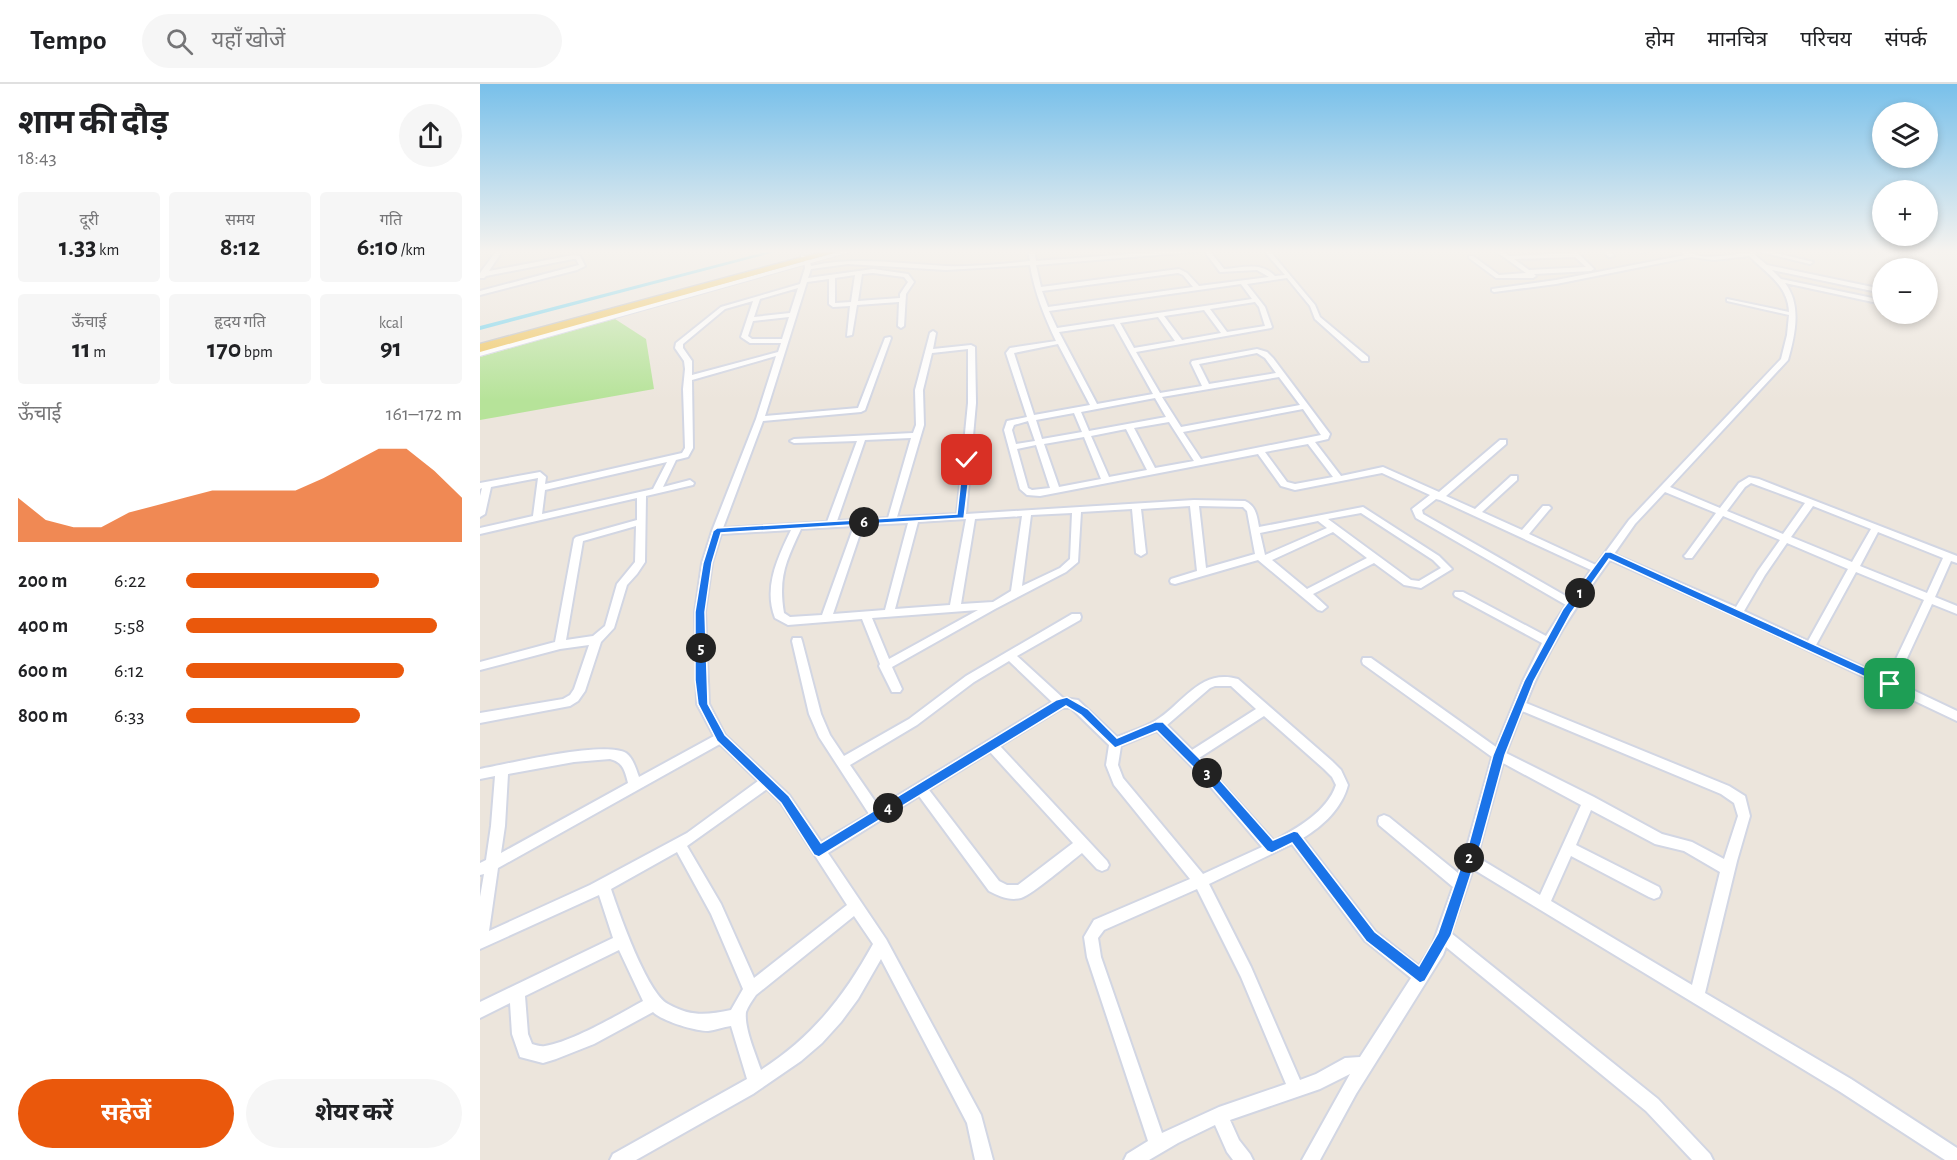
<!DOCTYPE html>
<html lang="hi">
<meta charset="utf-8">
<style>
:root{--surface:#fff;--page:#f6f6f6;--text:#202124;--muted:#757577;--line:#e0e0e0;--accent:#ea580c}
body{margin:0;font-family:"Alegreya Sans","Noto Sans Devanagari",sans-serif;background:var(--page);color:var(--text);height:100vh;display:flex;flex-direction:column;font-size:22px;white-space:nowrap}
*{box-sizing:border-box;margin:0}
p{font-size:20px;color:var(--muted)}
.icon{flex:none;width:33px;height:33px;fill:none;stroke:currentColor;stroke-width:2;stroke-linecap:round;stroke-linejoin:round}
.map{position:relative;flex:1;overflow:hidden}
.side{display:flex;flex-direction:column;background:var(--surface);width:480px}
.side>*{flex:none}
.controls{position:absolute;left:1392px;top:18px;display:grid;gap:12px}
.controls a{display:grid;place-items:center;width:66px;height:66px;border-radius:50%;background:var(--surface);box-shadow:0 3px 9px #0003;font-size:30px}
.pin{position:absolute;display:grid;place-items:center;width:51px;height:51px;color:#fff;margin:-26px;border-radius:12px;box-shadow:0 3px 9px #0006}
.km{position:absolute;width:30px;height:30px;margin:-15px;border-radius:50%;background:#222;color:#fff;font-size:16px;line-height:30px;text-align:center}
.round{display:grid;place-items:center;flex:none;width:63px;height:63px;border-radius:32px;background:var(--page)}
.overview{display:flex;align-items:center;justify-content:space-between;height:102px;padding:0 18px}
h1{font-size:33px;font-weight:700;line-height:45px}
.metrics{display:grid;grid-template-columns:repeat(3,1fr);gap:9px;height:102px;padding:6px 18px}
.metrics div{display:grid;align-content:center;border-radius:6px;background:var(--page);text-align:center}
.metrics b{font-size:26px;font-weight:700}
.metrics small{font-size:16px;font-weight:400}
.metrics p{font-size:16px}
.chart{height:168px;padding:12px 18px}
.chart p{display:flex;justify-content:space-between}
.chart svg{width:100%;height:108px;margin-top:6px;fill:var(--accent);opacity:.7}
.button{display:flex;gap:12px;margin-top:auto;padding:12px 18px}
.button a{flex:1;height:69px;border-radius:36px;background:var(--accent);color:#fff;font-size:24px;font-weight:700;line-height:69px;text-align:center}
.button a+a{background:var(--page);color:var(--text)}
ul{padding:0 18px;list-style:none;font-size:20px}
li{display:grid;grid-template-columns:96px 72px 1fr;align-items:center;height:45px}
li i{height:15px;border-radius:8px;background:var(--accent)}
header{display:flex;align-items:center;gap:36px;box-sizing:border-box;height:84px;padding:0 30px;background:var(--surface);border-bottom:2px solid var(--line)}
header strong{font-size:28px}
nav{display:flex;gap:33px;margin-inline-start:auto;font-size:21px}
.search{width:420px;height:54px;background:var(--page);display:flex;align-items:center;gap:15px;box-sizing:border-box;padding:0 21px;border-radius:33px;color:var(--muted);font-size:22px}
main{display:flex;flex:1;min-height:0}
.map>svg:first-child{display:block}
.green{fill:#b6e399}
.lines{fill:none;stroke-linecap:round;stroke-linejoin:round}
.canal{fill:#70d3ee;fill-rule:evenodd}
.minor-casing{stroke:#d2d6e3;stroke-width:4}
.tertiary-casing{stroke:#d2d6e3;stroke-width:2}
.primary-casing{stroke:#c3c3c3;stroke-width:3}
.minor{fill:#fff;fill-rule:evenodd}
.tertiary{fill:#fff;fill-rule:evenodd}
.primary{fill:#f0c65e;fill-rule:evenodd}
.route{fill:#1a73e8;stroke:#fff;stroke-width:1.5}
</style>
<header>
<strong>Tempo</strong>
<div class="search"><svg class="icon" aria-label="search" viewBox="0 0 24 24"><circle cx="10" cy="10" r="6"/><path d="M15 15l6 6"/></svg>यहाँ खोजें</div>
<nav><a>होम</a><a>मानचित्र</a><a>परिचय</a><a>संपर्क</a></nav>
</header>
<main>
<section class="side">
<div class="overview"><div><h1>शाम की दौड़</h1><p>18:43</p></div><a class="round"><svg class="icon" aria-label="share" viewBox="0 0 24 24"><path d="M12 15V3M7 8l5-5 5 5M5 13v7h14v-7"/></svg></a></div>
<div class="metrics">
<div><p>दूरी</p><b>1.33<small> km</small></b></div>
<div><p>समय</p><b>8:12</b></div>
<div><p>गति</p><b>6:10<small> /km</small></b></div>
</div>
<div class="metrics">
<div><p>ऊँचाई</p><b>11<small> m</small></b></div>
<div><p>हृदय गति</p><b>170<small> bpm</small></b></div>
<div><p>kcal</p><b>91</b></div>
</div>
<div class="chart"><p><span>ऊँचाई</span>161–172 m</p>
<svg viewBox="0 0 160 44" preserveAspectRatio="none"><path d="M0 44V26L10 35L20 38L30 38L40 32L50 29L60 26L70 23L80 23L90 23L100 23L110 18L120 12L130 6L140 6L150 15L160 26V44z"/></svg>
</div>
<ul>
<li><b>200 m</b>6:22<i style="width:70%"></i></li>
<li><b>400 m</b>5:58<i style="width:91%"></i></li>
<li><b>600 m</b>6:12<i style="width:79%"></i></li>
<li><b>800 m</b>6:33<i style="width:63%"></i></li>
</ul>
<div class="button"><a>सहेजें</a><a>शेयर करें</a></div>
</section>
<div class="map">
<svg width="1477" height="1076" viewBox="0 0 1477 1076">
<rect width="100%" height="100%" fill="#ece5dc"/>
<path class="green" d="M 135,235 L 166,255 L 174,305 L 0,336 L 0,273 Z"/>
<g class="lines">
<path class="canal" d="M 293,166 L 303,166 L 0,246 L 0,242 Z"/>
<g class="minor-casing">
<g id="minor">
<path d="M 17,166 L 23,166 L 9,187 L 93,171 L 100,172 L 105,182 L 97,186 L 0,211 L 0,207 L 99,181 L 96,175 L 93,175 L 6,192 L 4,194 L 0,194 L 0,189 Z"/>
<path d="M 548,166 L 554,166 L 556,177 L 704,166 L 729,166 L 744,185 C 762,184 781,177 795,192 L 805,191 L 783,166 L 789,166 L 835,221 L 840,233 L 888,273 L 888,277 L 882,277 L 835,235 L 830,222 L 807,194 L 767,200 L 785,223 L 792,243 L 791,244 L 656,268 L 680,309 L 722,302 L 711,279 L 712,277 L 777,265 L 787,268 L 793,274 L 850,350 L 848,355 L 835,358 L 861,392 L 903,383 L 959,408 L 1020,356 L 1026,356 L 1026,360 L 966,412 L 995,425 L 1031,392 L 1037,392 L 1037,396 L 1002,428 L 1042,446 L 1063,422 L 1069,422 L 1071,424 L 1069,426 L 1049,450 L 1116,481 L 1149,436 L 1301,275 L 1307,251 L 1309,231 L 1247,217 L 1247,215 L 1309,228 C 1308,201 1286,189 1269,172 L 1234,176 L 1211,173 L 1076,200 L 1014,208 L 1012,207 L 1012,205 L 1076,196 L 1205,171 L 1197,166 C 1206,166 1212,170 1220,172 C 1236,174 1253,170 1268,169 L 1271,166 L 1284,166 L 1333,178 L 1330,180 L 1276,167 L 1275,171 L 1287,181 L 1402,205 L 1402,209 L 1292,186 L 1301,195 L 1402,216 L 1402,220 L 1305,199 C 1322,221 1315,251 1308,276 L 1190,403 L 1240,424 L 1259,399 L 1269,393 L 1279,395 L 1477,472 L 1477,479 L 1471,477 L 1455,513 L 1477,522 L 1477,530 L 1452,520 L 1416,598 L 1477,627 L 1477,637 L 1262,535 L 1130,476 C 1095,524 1068,563 1046,619 L 1249,702 L 1265,712 L 1270,732 L 1257,777 L 1225,909 L 1371,995 L 1477,1064 L 1477,1076 L 1465,1076 L 1359,1007 L 993,785 L 971,849 L 1178,1015 L 1230,1070 L 1233,1076 L 1212,1076 L 1166,1027 L 966,863 L 963,871 L 876,1010 L 840,1076 L 822,1076 L 870,990 L 840,1005 L 750,1036 L 759,1056 L 770,1070 L 773,1076 L 753,1076 L 747,1068 L 735,1041 L 698,1059 L 669,1076 L 644,1076 L 647,1070 L 668,1057 L 607,873 L 604,853 L 614,836 L 710,795 L 634,701 L 626,681 L 629,661 L 591,624 L 582,624 L 520,662 L 627,777 L 629,781 L 627,785 L 622,787 L 617,785 L 602,769 C 590,778 552,811 541,814 C 529,817 519,812 509,807 L 439,712 L 348,769 L 406,855 L 501,1031 L 513,1076 L 495,1076 L 487,1039 L 401,875 L 378,915 L 361,938 L 342,959 L 321,977 L 273,1010 L 156,1076 L 130,1076 L 133,1070 L 267,995 L 251,942 C 244,943 235,946 228,947 C 215,947 182,937 173,928 L 114,960 L 76,975 L 63,979 L 40,973 L 32,950 L 30,919 L 0,934 L 0,918 L 133,854 L 119,811 L 0,865 L 0,813 L 4,790 L 0,791 L 0,779 L 6,776 L 11,742 L 15,692 L 0,695 L 0,685 C 27,680 125,656 146,669 C 153,674 156,685 159,693 L 234,652 L 217,620 L 215,528 L 222,479 L 232,447 L 276,335 L 296,272 L 212,296 L 213,364 L 208,373 L 196,376 L 183,403 L 210,396 L 214,399 L 213,401 L 166,412 L 165,478 L 157,490 L 147,501 L 134,544 L 121,558 L 105,607 L 98,617 L 90,622 L 0,639 L 0,629 L 83,615 L 90,611 L 94,605 L 109,561 L 80,565 L 0,586 L 0,578 L 75,558 L 94,455 L 96,453 L 157,436 L 157,414 L 0,450 L 0,444 L 53,432 L 58,394 L 11,403 L 5,430 L 0,433 L 0,412 L 2,404 L 0,405 L 0,399 L 60,388 L 66,393 L 65,400 L 202,369 L 205,364 L 203,305 L 205,285 L 204,277 L 195,264 L 196,259 L 241,223 L 320,200 L 325,184 L 324,175 L 321,173 L 321,171 L 329,173 L 331,182 C 376,172 420,180 466,182 C 494,183 522,180 550,177 ZM 724,167 L 740,188 L 777,186 L 789,193 L 719,202 L 707,189 L 699,185 L 561,203 L 556,181 ZM 368,180 L 466,186 L 550,181 C 554,207 565,234 576,257 L 530,264 L 526,269 L 547,333 L 527,337 L 524,346 L 540,405 L 547,411 L 560,412 L 778,370 L 801,402 L 815,406 L 902,389 L 950,411 L 932,425 L 936,434 L 1086,521 L 1066,552 L 983,508 L 975,508 L 974,510 L 975,512 L 1062,559 L 1043,597 L 1016,663 L 891,574 L 883,574 L 882,577 L 883,580 L 1012,673 L 988,759 L 978,789 L 909,733 L 904,731 L 899,733 L 898,737 L 899,741 L 973,803 L 952,862 L 939,882 L 895,847 L 823,754 C 843,742 862,724 868,701 L 861,686 L 852,677 L 758,595 C 720,584 703,620 675,637 C 664,644 649,648 637,653 L 598,616 L 583,614 L 537,572 L 600,536 L 601,533 L 600,530 L 592,530 L 486,592 L 429,635 L 364,672 L 350,651 L 341,630 L 322,557 L 321,554 L 313,554 L 312,557 L 329,630 L 339,653 L 389,730 L 341,758 L 309,711 L 245,651 L 229,620 L 225,528 L 232,479 L 241,450 L 311,446 C 298,473 283,503 295,534 L 308,541 L 382,535 L 400,580 L 399,582 L 412,608 L 420,608 L 422,605 L 412,583 L 515,525 L 586,488 L 598,478 L 601,428 L 652,425 L 656,469 L 661,472 L 666,469 L 661,425 L 710,422 L 717,487 L 691,495 L 690,497 L 691,499 L 695,500 L 778,476 L 838,526 L 842,527 L 847,523 L 833,510 L 894,479 L 924,501 L 941,504 L 972,485 L 959,472 L 883,423 L 779,443 C 777,432 776,422 765,417 L 714,416 L 486,430 L 496,319 L 495,263 L 491,261 L 453,265 L 456,249 L 453,247 L 450,249 L 435,306 L 436,341 L 433,349 L 314,355 L 310,357 L 314,359 L 377,357 L 347,438 L 243,444 L 283,337 L 381,328 L 385,326 L 411,254 L 410,253 L 405,254 L 378,324 L 285,332 L 327,198 L 349,195 L 349,220 L 353,223 L 370,222 L 367,252 L 372,251 L 377,221 L 419,218 L 418,242 L 421,244 L 424,242 L 426,210 L 434,198 L 428,190 L 393,185 L 328,194 L 331,185 ZM 393,189 L 424,193 L 428,198 L 420,210 L 420,214 L 378,217 L 382,190 ZM 698,189 L 703,191 L 713,203 L 568,223 L 562,207 ZM 375,191 L 371,218 L 355,219 L 355,194 ZM 761,200 L 772,215 L 577,244 L 569,227 ZM 318,204 L 310,229 L 274,233 L 280,215 ZM 273,217 L 261,253 L 270,259 L 301,259 L 298,268 L 212,291 L 212,277 L 203,264 L 203,260 L 245,225 ZM 775,218 L 779,223 L 785,242 L 747,248 L 730,225 ZM 724,226 L 741,249 L 702,256 L 684,232 ZM 309,233 L 302,255 L 272,255 L 268,252 L 273,237 ZM 678,233 L 695,257 L 654,264 L 640,239 ZM 634,240 L 673,310 L 617,320 L 579,248 ZM 578,260 L 610,321 L 554,331 L 534,269 ZM 488,265 L 488,319 L 477,430 L 417,433 L 444,341 L 443,306 L 452,269 ZM 777,269 L 785,274 L 796,289 L 729,300 L 719,280 ZM 799,293 L 820,321 L 701,343 L 682,313 ZM 675,314 L 686,333 L 609,347 L 601,328 ZM 823,325 L 841,351 L 721,375 L 703,348 ZM 594,329 L 602,348 L 562,355 L 556,336 ZM 548,337 L 555,357 L 536,360 L 532,346 L 534,341 ZM 689,338 L 714,377 L 675,384 L 654,344 ZM 646,345 L 667,386 L 629,393 L 611,352 ZM 604,353 L 621,395 L 579,403 L 564,360 ZM 431,354 L 408,434 L 357,437 L 385,356 ZM 828,360 L 853,393 L 815,400 L 807,398 L 785,368 ZM 556,361 L 570,404 L 552,406 L 548,404 L 537,365 ZM 187,378 L 173,405 L 62,430 L 65,406 ZM 1271,399 L 1325,419 L 1303,450 L 1247,427 L 1265,403 ZM 1185,408 L 1236,429 L 1206,470 L 1204,472 L 1206,474 L 1212,474 L 1243,432 L 1300,456 L 1278,487 L 1256,523 L 1134,470 L 1155,440 ZM 956,415 L 960,416 L 1111,486 L 1091,515 L 943,430 L 942,426 ZM 719,422 L 763,423 L 767,427 L 775,470 L 726,484 ZM 1333,422 L 1391,445 L 1372,478 L 1311,453 ZM 592,429 L 590,475 L 580,484 L 542,502 L 551,431 ZM 881,429 L 953,476 L 961,484 L 939,497 L 931,496 L 848,435 ZM 542,432 L 531,507 L 513,518 L 481,520 L 495,435 ZM 486,435 L 470,521 L 415,525 L 438,438 ZM 838,437 L 847,444 L 785,471 L 780,449 ZM 428,439 L 405,526 L 353,530 L 383,441 ZM 156,442 L 155,478 L 137,500 L 125,542 L 113,552 L 86,556 L 103,457 ZM 374,442 L 342,531 L 310,533 L 304,529 C 298,493 306,477 321,445 ZM 853,448 L 887,474 L 827,505 L 792,476 ZM 1398,448 L 1463,474 L 1447,509 L 1380,482 ZM 1307,459 L 1368,485 L 1328,557 L 1264,527 L 1285,491 ZM 1376,488 L 1444,516 L 1407,594 L 1336,561 ZM 498,526 L 409,575 L 392,534 ZM 529,577 L 572,618 L 399,723 L 370,681 L 437,641 L 494,598 ZM 735,602 L 751,602 L 776,625 L 712,666 L 687,641 L 730,604 ZM 1042,627 L 1241,710 L 1254,719 L 1258,732 L 1244,775 L 1212,758 L 1182,750 L 1114,713 L 1026,669 ZM 784,632 L 844,685 L 852,693 L 856,701 C 847,728 817,744 794,757 L 719,674 ZM 677,647 L 724,695 L 782,763 L 723,790 L 643,694 L 638,681 L 641,662 ZM 240,660 L 278,697 L 207,749 L 110,801 L 9,847 L 18,784 ZM 510,668 L 593,759 L 538,801 L 527,801 L 519,797 L 449,706 ZM 130,675 C 143,678 145,687 148,699 L 21,769 L 25,742 L 28,690 L 94,678 ZM 1023,679 L 1101,721 L 1060,811 L 997,773 ZM 287,705 L 301,719 L 367,821 L 274,894 L 241,820 L 207,762 ZM 1111,726 L 1175,760 L 1204,767 L 1240,788 L 1212,901 L 1071,817 L 1091,772 L 1169,813 L 1174,815 L 1179,813 L 1181,808 L 1179,803 L 1096,761 ZM 812,760 L 885,857 L 931,894 L 880,973 L 865,974 L 836,990 L 820,996 L 771,883 L 729,800 ZM 197,768 L 231,830 L 263,905 L 251,926 C 227,931 211,933 188,920 C 167,909 139,829 131,805 ZM 717,805 L 761,893 L 806,1000 L 739,1023 L 682,1049 L 621,873 L 618,854 L 624,846 ZM 374,832 L 393,860 C 364,913 332,953 281,986 C 276,971 264,944 266,928 C 268,922 272,917 276,911 ZM 139,866 L 163,917 C 137,931 94,957 65,962 C 61,963 56,961 52,960 L 48,950 L 45,912 Z"/>
<path d="M 1014,166 L 1020,166 L 1029,172 L 1092,169 L 1089,166 L 1095,166 L 1114,185 L 1111,187 L 1054,190 L 1056,192 L 1053,194 L 1016,194 L 989,174 L 989,172 L 993,172 L 1019,191 L 1046,189 ZM 1095,173 L 1106,183 L 1049,186 L 1034,175 Z"/>
<path d="M 1122,166 L 1128,166 L 1134,172 L 1129,173 Z"/>
<path d="M 1157,166 L 1163,166 L 1165,168 L 1160,169 Z"/>
</g>
</g>
<g class="tertiary-casing">
<path id="tertiary" d="M 366,166 L 377,166 L 0,272 L 0,266 Z"/>
</g>
<g class="primary-casing">
<path id="primary" d="M 349,166 L 364,166 L 0,268 L 0,260 Z"/>
</g>
<use href="#minor" class="minor"/>
<use href="#tertiary" class="tertiary"/>
<use href="#primary" class="primary"/>
</g>
<linearGradient id="sky" x2="0" y2="1"><stop stop-color="#78c0ea"/><stop offset="0.53" stop-color="#f6f3ef"/><stop offset="1" stop-color="#f6f3ef" stop-opacity="0"/></linearGradient>
<rect width="1477" height="316" fill="url(#sky)"/>
<path class="route" d="M 487,373 L 491,376 L 484,434 L 241,449 L 232,479 L 225,528 L 228,620 L 245,651 L 309,712 L 341,759 L 576,616 L 587,613 L 608,625 L 637,654 L 675,638 L 683,638 L 732,687 L 793,756 L 814,747 L 818,748 L 895,848 L 939,882 L 958,849 L 989,759 L 1013,671 L 1044,597 L 1083,525 L 1125,468 L 1131,468 L 1414,597 L 1416,600 L 1410,604 L 1407,603 L 1129,475 L 1091,529 L 1054,597 L 1025,671 L 1001,759 L 971,852 L 945,897 L 940,899 L 886,857 L 812,759 L 792,769 L 787,767 L 724,694 L 677,647 L 635,664 L 601,631 L 586,622 L 339,773 L 334,771 L 301,719 L 237,657 L 218,620 L 215,596 L 215,528 L 223,479 L 233,447 L 237,444 L 477,430 L 483,376 Z"/>
</svg>
<div class="controls">
<a><svg class="icon" aria-label="layers" viewBox="0 0 24 24"><path d="M12 4l9 5-9 5-9-5zM3 14l9 5 9-5"/></svg></a>
<a>+</a>
<a>−</a>
</div>
<div class="pin" style="left:1410px;top:600px;background:#1e9e55"><svg class="icon" aria-label="arrive" viewBox="0 0 24 24"><path d="M6 21V4h12l-3 4 3 4H6"/></svg></div>
<div class="pin" style="left:487px;top:376px;background:#d93025"><svg class="icon" aria-label="check" viewBox="0 0 24 24"><path d="M5 12l5 5 9-10"/></svg></div>
<b class="km" style="left:1100px;top:509px">1</b>
<b class="km" style="left:989px;top:774px">2</b>
<b class="km" style="left:727px;top:689px">3</b>
<b class="km" style="left:408px;top:724px">4</b>
<b class="km" style="left:221px;top:564px">5</b>
<b class="km" style="left:384px;top:438px">6</b>
</div>
</main>
